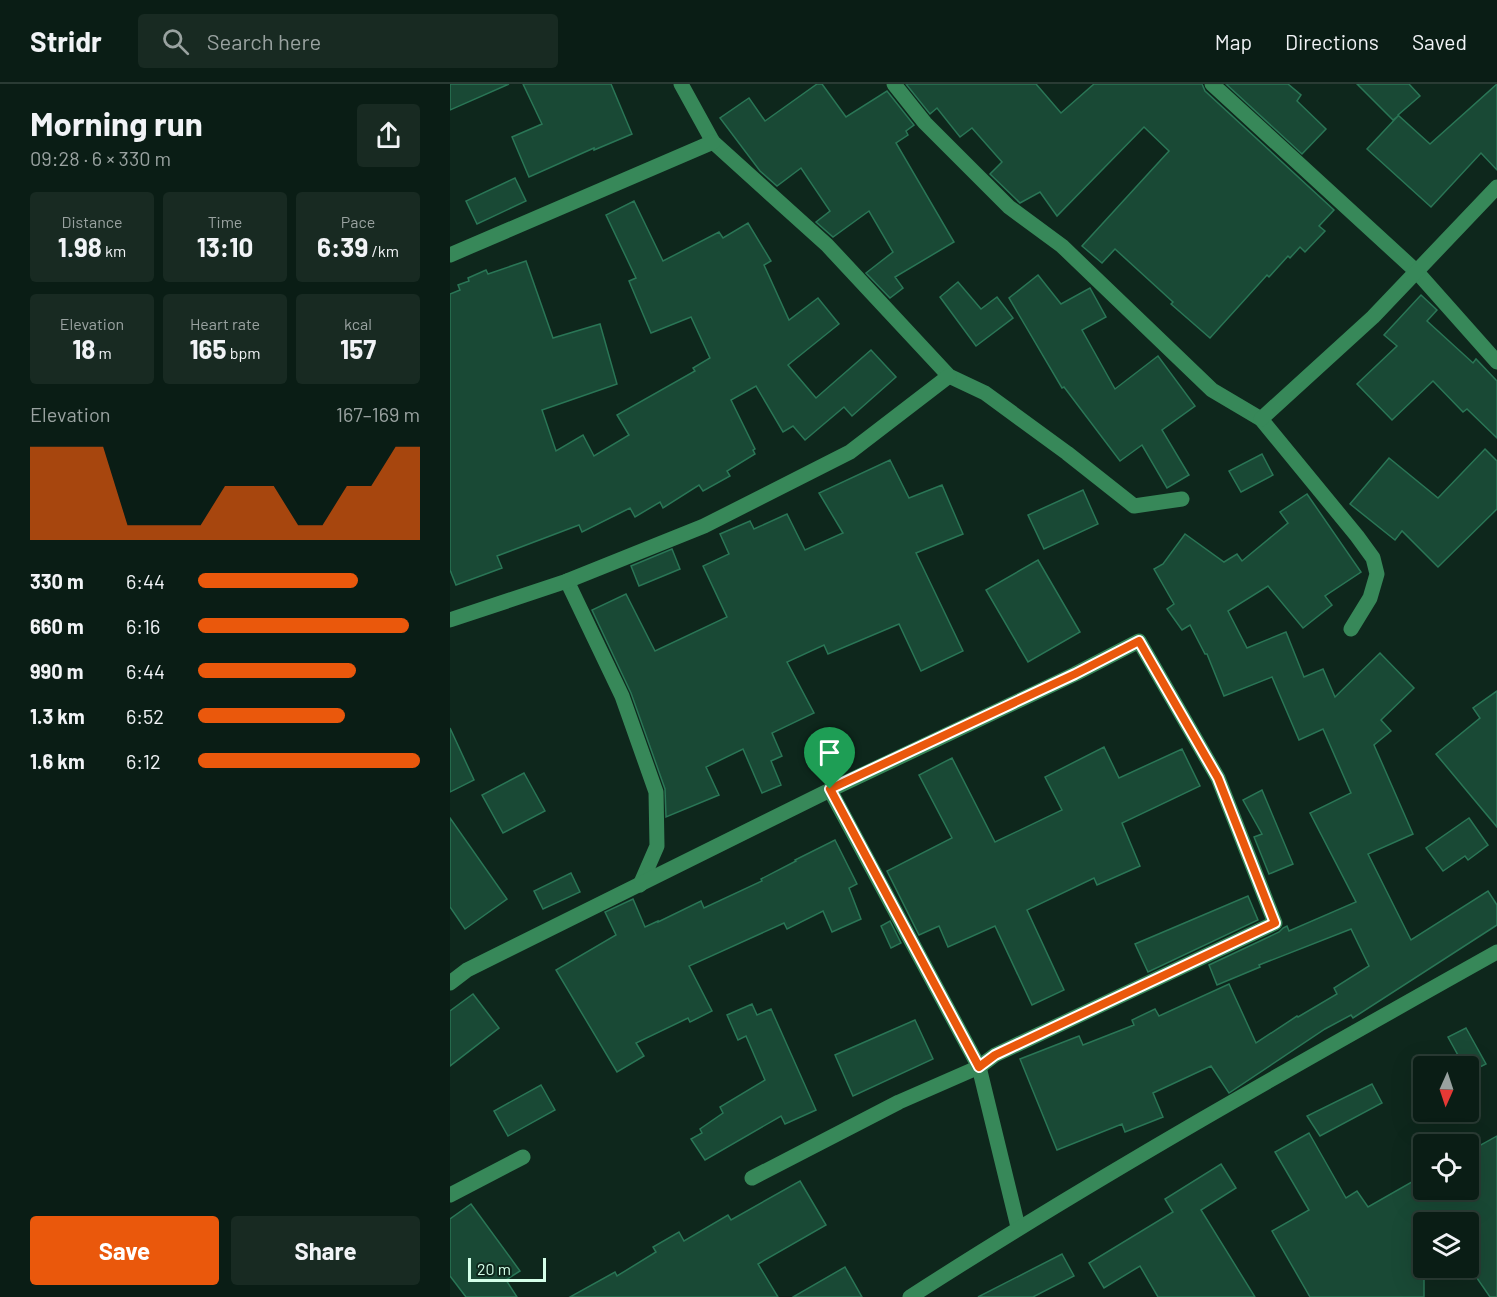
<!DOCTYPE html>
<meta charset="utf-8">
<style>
:root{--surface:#0a1d15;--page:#182a22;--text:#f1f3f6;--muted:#99a2a0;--line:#2a3b34;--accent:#ea580c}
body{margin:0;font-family:Barlow,sans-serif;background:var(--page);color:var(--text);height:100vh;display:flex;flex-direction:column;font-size:22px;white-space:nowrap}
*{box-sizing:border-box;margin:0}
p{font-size:20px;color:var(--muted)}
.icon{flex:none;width:33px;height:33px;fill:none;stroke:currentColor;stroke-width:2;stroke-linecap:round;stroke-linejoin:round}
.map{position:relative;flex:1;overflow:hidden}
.panel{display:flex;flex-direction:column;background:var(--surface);width:450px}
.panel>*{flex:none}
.needle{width:39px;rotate:183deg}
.fabs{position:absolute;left:963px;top:972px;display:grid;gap:12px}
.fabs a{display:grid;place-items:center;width:66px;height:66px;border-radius:6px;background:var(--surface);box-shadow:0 6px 24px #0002,0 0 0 2px var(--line);font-size:30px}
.scale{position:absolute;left:18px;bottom:15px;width:78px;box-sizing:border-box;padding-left:6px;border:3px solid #d4ffe9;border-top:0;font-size:16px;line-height:21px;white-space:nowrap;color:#d4ffe9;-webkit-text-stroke:4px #0e271c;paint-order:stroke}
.pin{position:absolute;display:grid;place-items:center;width:51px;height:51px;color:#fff;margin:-62px -26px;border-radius:50% 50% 50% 0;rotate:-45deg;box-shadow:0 0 6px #0007}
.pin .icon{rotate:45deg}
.round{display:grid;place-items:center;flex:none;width:63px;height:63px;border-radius:6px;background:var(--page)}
.head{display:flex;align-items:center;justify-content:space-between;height:102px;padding:0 30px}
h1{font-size:33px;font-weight:700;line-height:45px}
.figures{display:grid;grid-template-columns:repeat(3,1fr);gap:9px;height:102px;padding:6px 30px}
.figures div{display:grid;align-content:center;border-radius:6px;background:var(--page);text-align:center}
.figures b{font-size:26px;font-weight:700}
.figures small{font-size:16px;font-weight:400}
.figures p{font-size:16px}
.chart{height:168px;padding:12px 30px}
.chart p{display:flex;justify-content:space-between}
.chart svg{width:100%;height:108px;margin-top:6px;fill:var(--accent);opacity:.7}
.primary-button{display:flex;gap:12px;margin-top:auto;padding:12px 30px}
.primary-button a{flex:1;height:69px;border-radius:6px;background:var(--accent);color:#fff;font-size:24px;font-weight:700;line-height:69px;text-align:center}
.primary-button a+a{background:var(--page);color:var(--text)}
ul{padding:0 30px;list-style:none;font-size:20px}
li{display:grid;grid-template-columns:96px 72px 1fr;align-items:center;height:45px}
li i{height:15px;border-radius:8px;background:var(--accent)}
header{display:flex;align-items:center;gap:36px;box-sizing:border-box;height:84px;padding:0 30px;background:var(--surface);border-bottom:2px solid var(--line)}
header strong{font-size:28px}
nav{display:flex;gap:33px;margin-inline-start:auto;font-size:21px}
.search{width:420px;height:54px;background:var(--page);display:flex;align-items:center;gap:15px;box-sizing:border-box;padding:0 21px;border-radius:6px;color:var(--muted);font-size:22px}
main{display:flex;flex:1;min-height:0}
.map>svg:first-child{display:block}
.building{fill:#194935;stroke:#2a7656;stroke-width:1.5}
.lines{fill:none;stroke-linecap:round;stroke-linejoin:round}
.minor{stroke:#378859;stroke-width:15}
.route-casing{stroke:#fff;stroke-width:12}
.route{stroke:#ea580c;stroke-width:8}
</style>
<header>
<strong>Stridr</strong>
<div class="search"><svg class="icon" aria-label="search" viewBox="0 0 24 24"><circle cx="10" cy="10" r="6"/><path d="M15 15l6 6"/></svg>Search here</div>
<nav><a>Map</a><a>Directions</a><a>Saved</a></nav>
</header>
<main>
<section class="panel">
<div class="head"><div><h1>Morning run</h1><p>09:28 · 6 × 330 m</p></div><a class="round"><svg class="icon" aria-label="share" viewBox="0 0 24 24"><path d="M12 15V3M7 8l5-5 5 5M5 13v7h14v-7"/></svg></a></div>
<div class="figures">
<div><p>Distance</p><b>1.98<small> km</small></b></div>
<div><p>Time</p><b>13:10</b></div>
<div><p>Pace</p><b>6:39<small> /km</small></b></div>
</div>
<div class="figures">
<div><p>Elevation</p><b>18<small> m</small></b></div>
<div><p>Heart rate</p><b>165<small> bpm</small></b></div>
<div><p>kcal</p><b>157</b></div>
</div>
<div class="chart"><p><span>Elevation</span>167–169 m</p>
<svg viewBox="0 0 160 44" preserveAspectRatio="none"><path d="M0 44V6L10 6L20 6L30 6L40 38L50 38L60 38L70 38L80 22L90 22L100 22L110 38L120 38L130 22L140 22L150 6L160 6V44z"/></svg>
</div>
<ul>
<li><b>330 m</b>6:44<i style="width:72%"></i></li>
<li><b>660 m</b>6:16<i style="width:95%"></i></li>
<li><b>990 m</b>6:44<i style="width:71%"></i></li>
<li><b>1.3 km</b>6:52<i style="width:66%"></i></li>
<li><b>1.6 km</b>6:12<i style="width:100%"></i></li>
</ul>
<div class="primary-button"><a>Save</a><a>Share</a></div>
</section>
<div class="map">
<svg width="1047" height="1213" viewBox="0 0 1047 1213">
<rect width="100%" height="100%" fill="#0e271c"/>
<g class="building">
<path d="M 0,0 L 59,0 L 0,26 Z"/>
<path d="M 73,0 L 161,0 L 182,50 L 144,66 L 144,64 L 79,93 L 62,53 L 92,40 Z"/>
<path d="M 367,0 L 372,0 L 396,33 L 437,7 L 464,41 L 456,47 L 458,51 L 446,59 L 504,158 L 445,193 L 453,204 L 440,214 L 416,189 L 443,168 L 419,127 L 383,153 L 366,138 L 380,127 L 351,84 L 327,102 L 310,87 L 270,34 L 299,14 L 315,37 Z"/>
<path d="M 456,0 L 586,0 L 611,29 L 644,0 L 752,0 L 755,7 L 884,126 L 869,142 L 875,147 L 855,168 L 850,163 L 840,174 L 838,172 L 819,193 L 817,191 L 760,254 L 721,220 L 723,218 L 665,165 L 652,179 L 632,162 L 719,67 L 694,43 L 607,132 L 590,108 L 570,119 L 540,90 L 552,78 L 522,44 L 510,53 L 487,24 L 480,30 Z"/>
<path d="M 776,0 L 838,0 L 851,11 L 847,17 L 876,45 L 852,70 Z"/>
<path d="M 907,0 L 959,0 L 970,12 L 948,31 L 980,60 L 1047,0 L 1047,86 L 1031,69 L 981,123 L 917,65 L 948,32 L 943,36 Z"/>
<path d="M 65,94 L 76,117 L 27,140 L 16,117 Z"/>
<path d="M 184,117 L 213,177 L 269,148 L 273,154 L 298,139 L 321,177 L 314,181 L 339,236 L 368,214 L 389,240 L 338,281 L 366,314 L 421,266 L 446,293 L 402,332 L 394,323 L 355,356 L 343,342 L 333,348 L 306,302 L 281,316 L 305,365 L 303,366 L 305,370 L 277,387 L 280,392 L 253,407 L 249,401 L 213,424 L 210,418 L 185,433 L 180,424 L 132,448 L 129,441 L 47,472 L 52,484 L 6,501 L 0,486 L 0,210 L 10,206 L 8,201 L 19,197 L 18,194 L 36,186 L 38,190 L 76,177 L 103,254 L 150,240 L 167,300 L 92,326 L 106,367 L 133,351 L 144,372 L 179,351 L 167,331 L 245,287 L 243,284 L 260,274 L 241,233 L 201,249 L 179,197 L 186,194 L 156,131 Z"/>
<path d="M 588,191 L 611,220 L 640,204 L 656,233 L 632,246 L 665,305 L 708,272 L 745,322 L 712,346 L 739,391 L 717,404 L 692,361 L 670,377 L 614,303 L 612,304 L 559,214 Z"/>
<path d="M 508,198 L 531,225 L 547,213 L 563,234 L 526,262 L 490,213 Z"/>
<path d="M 971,211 L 987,226 L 977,237 L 1023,279 L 1026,275 L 1047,297 L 1047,354 L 1017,325 L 1013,328 L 983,297 L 942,336 L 907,300 L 947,262 L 934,251 Z"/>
<path d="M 1035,365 L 1047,377 L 1047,425 L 988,483 L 952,447 L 945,456 L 900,420 L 939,374 L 988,414 Z"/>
<path d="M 812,370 L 823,391 L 791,408 L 779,387 Z"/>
<path d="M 440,376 L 459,414 L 492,401 L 513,450 L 466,469 L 513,567 L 471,587 L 449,540 L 378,570 L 374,561 L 337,578 L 364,629 L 322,649 L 332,672 L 321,677 L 331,701 L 312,709 L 293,665 L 256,683 L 269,711 L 216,733 L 215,705 L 181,609 L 142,526 L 176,510 L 205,567 L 277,533 L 253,482 L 279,470 L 270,450 L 300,437 L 304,445 L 337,430 L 355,466 L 393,449 L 369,409 Z"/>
<path d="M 633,406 L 648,440 L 594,465 L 578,431 Z"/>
<path d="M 857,410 L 911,488 L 875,512 L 882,521 L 853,544 L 818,502 L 778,527 L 797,564 L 836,548 L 854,593 L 873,585 L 885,613 L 930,569 L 964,604 L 931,636 L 941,647 L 924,661 L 963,750 L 918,770 L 961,856 L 1038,807 L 1047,821 L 1047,841 L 903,934 L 901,931 L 875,945 L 779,1009 L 761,982 L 703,1009 L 713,1033 L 675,1048 L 672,1040 L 607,1066 L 570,975 L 629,952 L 633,961 L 684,941 L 682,936 L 705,925 L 709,932 L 779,900 L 806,959 L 847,932 L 848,933 L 887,910 L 884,904 L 919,882 L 901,845 L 809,881 L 810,883 L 767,901 L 759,881 L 829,848 L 833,844 L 837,842 L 839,847 L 906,818 L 860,729 L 901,709 L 873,645 L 849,656 L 822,593 L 774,612 L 757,570 L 755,570 L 740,541 L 732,546 L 717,525 L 724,520 L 704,485 L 713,480 L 735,450 L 774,478 L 787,470 L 792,477 L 838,439 L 830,428 Z"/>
<path d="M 222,465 L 230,485 L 189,502 L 181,482 Z"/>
<path d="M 588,476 L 630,548 L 578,578 L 536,506 Z"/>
<path d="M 1047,607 L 1047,743 L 986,670 L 1030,634 L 1023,624 Z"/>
<path d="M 0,644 L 24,696 L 0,708 Z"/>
<path d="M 654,663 L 669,694 L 732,665 L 750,702 L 672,739 L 690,782 L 647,801 L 644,794 L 577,826 L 614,906 L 582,921 L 545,842 L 498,863 L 489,842 L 469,851 L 437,787 L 502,754 L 469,691 L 502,674 L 545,758 L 612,726 L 595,693 Z"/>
<path d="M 74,689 L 95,727 L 53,749 L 32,711 Z"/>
<path d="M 812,706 L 843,780 L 819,790 L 804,753 L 812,750 L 793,716 Z"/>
<path d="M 0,734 L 57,815 L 15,845 L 0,823 Z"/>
<path d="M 1019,734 L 1038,761 L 1018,776 L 1015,772 L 993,787 L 976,764 Z"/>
<path d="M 385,756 L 407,800 L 399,804 L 411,835 L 382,848 L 373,827 L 337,845 L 334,839 L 239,882 L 262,927 L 240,938 L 238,934 L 186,959 L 194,972 L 167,988 L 106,886 L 166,851 L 155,828 L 183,815 L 195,843 L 208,837 L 208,838 L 251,817 L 254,824 L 312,797 L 311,795 L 346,777 L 345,776 Z"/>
<path d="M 121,789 L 130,808 L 93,825 L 84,807 Z"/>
<path d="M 798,812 L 808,836 L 698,888 L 685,860 Z"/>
<path d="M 440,837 L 451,859 L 441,864 L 431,842 Z"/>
<path d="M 23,910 L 49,944 L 0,982 L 0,927 Z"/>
<path d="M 302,920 L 307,931 L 321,925 L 366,1026 L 335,1040 L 331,1032 L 255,1076 L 241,1055 L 252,1049 L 250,1045 L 273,1029 L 270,1023 L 315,996 L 296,952 L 288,956 L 277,931 Z"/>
<path d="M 465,936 L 483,975 L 403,1012 L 385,971 Z"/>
<path d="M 1016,944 L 1036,980 L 1018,989 L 1018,982 L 1014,982 L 998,953 Z"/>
<path d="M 922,1000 L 932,1019 L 870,1052 L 857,1032 Z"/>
<path d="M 91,1001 L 105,1026 L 58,1052 L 44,1027 Z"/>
<path d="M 859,1049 L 896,1114 L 907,1107 L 918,1123 L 974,1091 L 974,1106 L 1018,1106 L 1018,1068 L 1047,1052 L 1047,1213 L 1040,1213 L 1018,1181 L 1018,1138 L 974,1138 L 974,1173 L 966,1178 L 974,1190 L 974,1213 L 860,1213 L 822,1147 L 859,1126 L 825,1068 Z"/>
<path d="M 771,1080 L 786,1104 L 751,1126 L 805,1213 L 708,1213 L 690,1182 L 654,1204 L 639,1179 L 723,1128 L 715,1115 Z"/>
<path d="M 350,1097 L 376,1141 L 308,1180 L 328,1213 L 120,1213 L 165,1188 L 167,1192 L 206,1168 L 203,1163 L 229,1148 L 234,1157 L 278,1131 L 281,1136 Z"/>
<path d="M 21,1120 L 70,1187 L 56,1196 L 67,1213 L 16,1213 L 0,1192 L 0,1135 Z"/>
<path d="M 612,1170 L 624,1192 L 583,1213 L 528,1213 Z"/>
<path d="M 395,1183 L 412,1213 L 343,1213 Z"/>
</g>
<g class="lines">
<g class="minor">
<path d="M 231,0 L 263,58 L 377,161 L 499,292 L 535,309 L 617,369 L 684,422 L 732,415"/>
<path d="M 444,0 L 475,39 L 559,123 L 612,162 L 762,306 L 811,335 L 907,452 L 923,474 L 927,490 L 920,514 L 901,545"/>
<path d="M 762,0 L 967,188 L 1047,278"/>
<path d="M 0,171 L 263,58"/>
<path d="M 811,335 L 923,233 L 1047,103"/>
<path d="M 117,497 L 172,612 L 206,708 L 207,762 L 190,801"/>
<path d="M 0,536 L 117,497 L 254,442 L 400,368 L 499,292"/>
<path d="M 380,706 L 529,983 L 568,1143"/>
<path d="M 0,899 L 17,886 L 380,706 L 625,590 L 689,557 L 768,694 L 825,839 L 545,971 L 529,983 L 449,1018 L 302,1094"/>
<path d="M 0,1111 L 73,1073"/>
<path d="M 460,1213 C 651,1090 849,979 1047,868"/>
</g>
</g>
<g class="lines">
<g class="route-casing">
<path id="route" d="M 689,557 L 768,694 L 825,839 L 545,971 L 529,983 L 380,705 L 625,590 Z"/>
</g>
<use href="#route" class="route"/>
</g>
</svg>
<div class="fabs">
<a><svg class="needle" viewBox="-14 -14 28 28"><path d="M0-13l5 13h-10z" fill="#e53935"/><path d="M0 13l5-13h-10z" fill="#99a2a0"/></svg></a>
<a><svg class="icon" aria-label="locate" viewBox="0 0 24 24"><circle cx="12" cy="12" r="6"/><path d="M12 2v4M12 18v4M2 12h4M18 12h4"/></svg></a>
<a><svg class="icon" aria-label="layers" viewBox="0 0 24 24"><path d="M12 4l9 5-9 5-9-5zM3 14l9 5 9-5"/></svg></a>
</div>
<div class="scale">20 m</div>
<div class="pin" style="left:380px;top:705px;background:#1e9e55"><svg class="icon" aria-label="arrive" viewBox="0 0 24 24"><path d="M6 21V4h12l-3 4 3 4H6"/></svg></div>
</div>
</main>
